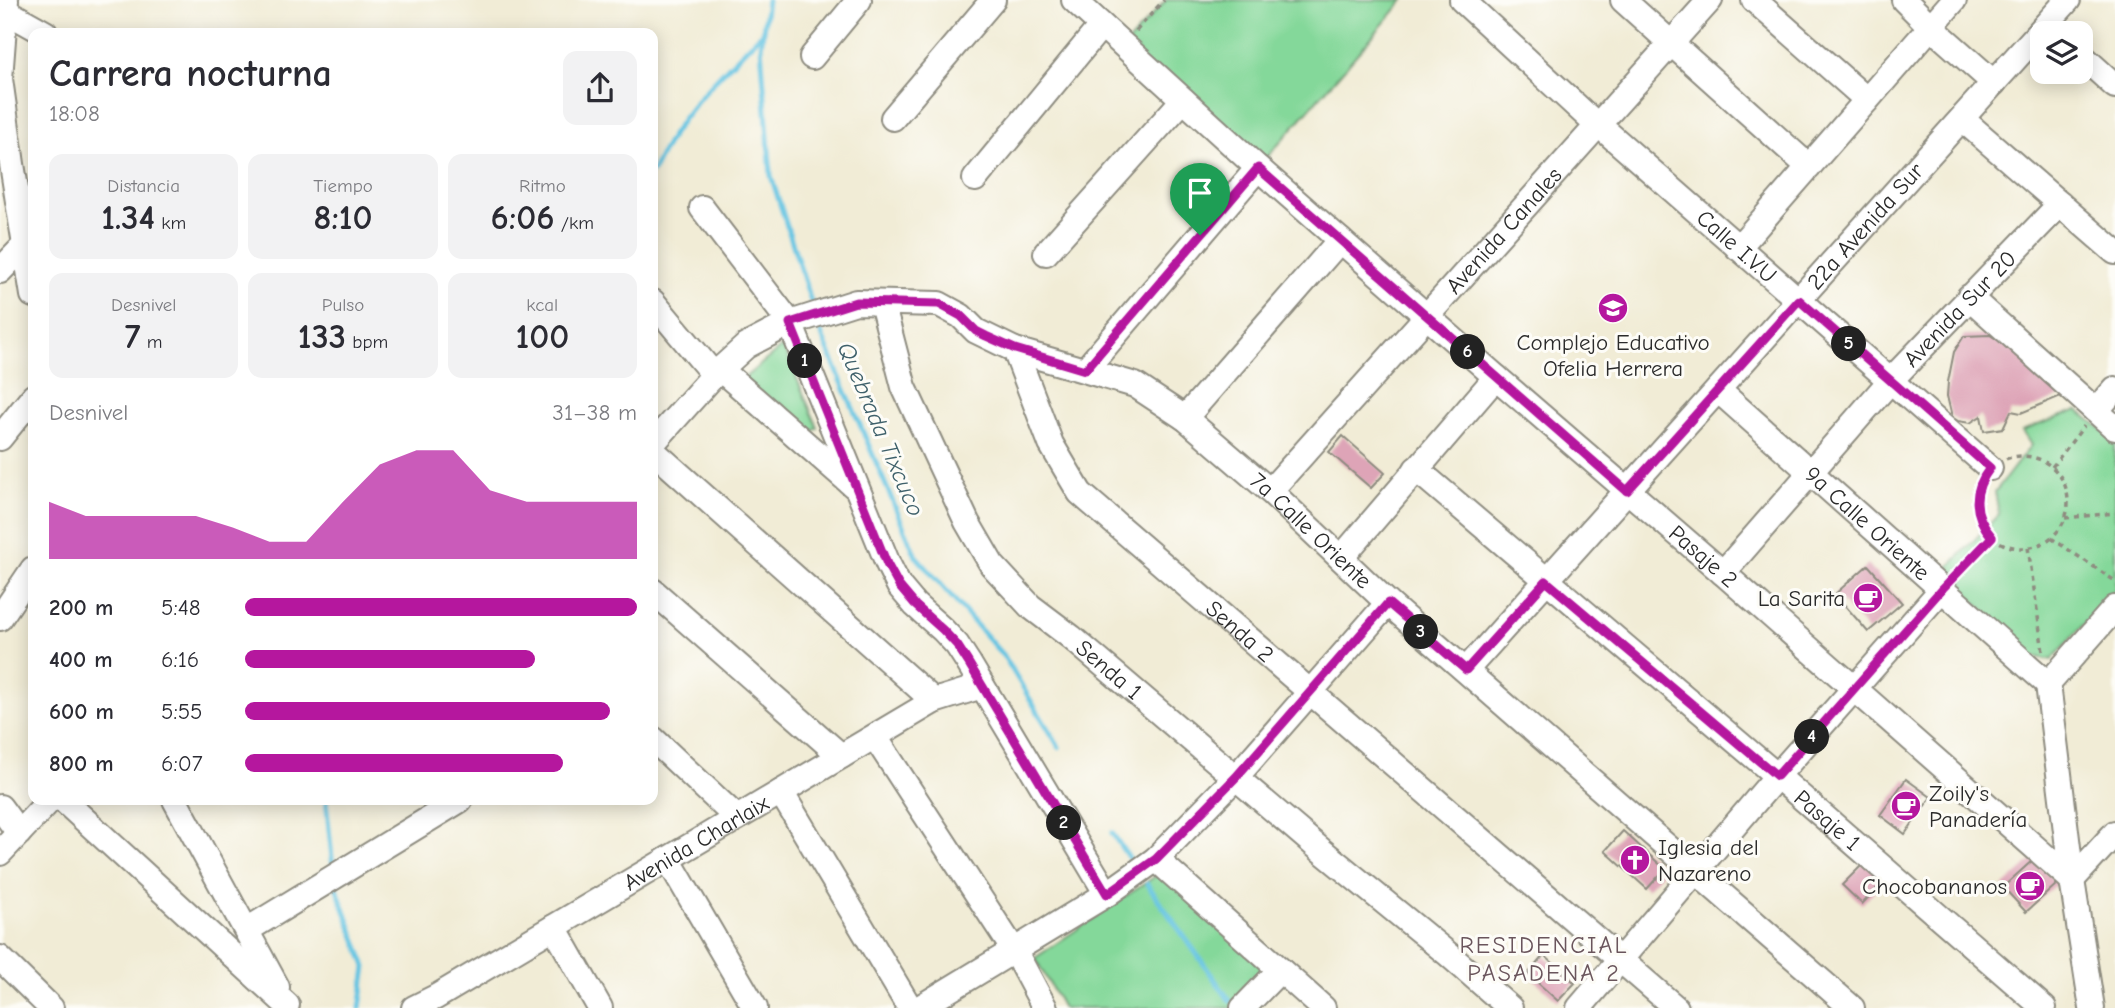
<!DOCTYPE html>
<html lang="es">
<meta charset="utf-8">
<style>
:root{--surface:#fff;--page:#f2f2f3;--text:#2b2b33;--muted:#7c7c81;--accent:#b5179e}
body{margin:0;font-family:"Comic Neue",sans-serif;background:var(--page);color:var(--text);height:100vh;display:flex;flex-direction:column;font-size:26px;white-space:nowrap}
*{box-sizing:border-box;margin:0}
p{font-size:23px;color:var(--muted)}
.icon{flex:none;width:38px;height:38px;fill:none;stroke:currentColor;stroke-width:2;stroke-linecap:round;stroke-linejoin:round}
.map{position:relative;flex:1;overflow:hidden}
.side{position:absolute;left:28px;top:28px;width:630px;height:777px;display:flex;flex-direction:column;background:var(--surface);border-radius:14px;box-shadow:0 4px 18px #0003}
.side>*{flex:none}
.tools{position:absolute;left:2030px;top:21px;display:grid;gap:14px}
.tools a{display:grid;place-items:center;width:63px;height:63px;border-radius:14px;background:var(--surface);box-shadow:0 4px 18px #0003;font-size:35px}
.pin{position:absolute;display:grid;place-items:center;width:60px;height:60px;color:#fff;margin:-72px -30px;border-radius:50% 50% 50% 0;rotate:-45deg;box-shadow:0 0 7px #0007}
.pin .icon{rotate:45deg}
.km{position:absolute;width:35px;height:35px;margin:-18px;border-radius:50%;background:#222;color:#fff;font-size:19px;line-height:35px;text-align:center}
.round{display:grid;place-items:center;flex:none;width:74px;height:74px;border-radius:14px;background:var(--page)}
.overview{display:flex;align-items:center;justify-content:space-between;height:119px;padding:0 21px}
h1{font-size:38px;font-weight:700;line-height:52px}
.figures{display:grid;grid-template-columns:repeat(3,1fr);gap:10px;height:119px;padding:7px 21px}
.figures div{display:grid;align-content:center;border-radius:14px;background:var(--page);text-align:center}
.figures b{font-size:35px;font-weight:700}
.figures small{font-size:19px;font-weight:400}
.figures p{font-size:19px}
.chart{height:196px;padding:14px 21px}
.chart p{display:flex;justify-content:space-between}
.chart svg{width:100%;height:126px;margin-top:7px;fill:var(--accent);opacity:.7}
ul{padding:0 21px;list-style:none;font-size:23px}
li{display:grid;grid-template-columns:112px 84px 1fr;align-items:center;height:52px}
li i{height:18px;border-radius:9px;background:var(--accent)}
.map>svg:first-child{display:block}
.green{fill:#84d89a;stroke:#588262;stroke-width:2}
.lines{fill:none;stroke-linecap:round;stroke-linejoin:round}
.stream{stroke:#64c4e2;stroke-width:5}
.building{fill:#dea4b7}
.minor-casing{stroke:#8e8c80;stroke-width:28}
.path{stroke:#8e8c80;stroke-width:3.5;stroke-dasharray:5 5;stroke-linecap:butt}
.minor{stroke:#fff;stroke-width:24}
.route-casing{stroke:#fff;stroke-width:14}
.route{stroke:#b5179e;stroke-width:9}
.labels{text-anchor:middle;stroke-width:6;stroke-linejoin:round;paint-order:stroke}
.street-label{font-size:23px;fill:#2b2b2b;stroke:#fdfcf7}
.poi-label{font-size:23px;fill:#2b2b2b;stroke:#fdfcf7;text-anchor:end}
.water-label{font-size:24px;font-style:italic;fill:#3f616b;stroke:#fdfcf7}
.neighbourhood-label{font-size:24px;letter-spacing:2px;fill:#6a555c;stroke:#fdfcf7}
</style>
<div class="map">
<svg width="2115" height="1008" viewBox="0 0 2115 1008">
<rect width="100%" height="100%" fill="#fdfcf7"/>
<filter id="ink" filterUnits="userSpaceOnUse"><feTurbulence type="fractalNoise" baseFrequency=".0143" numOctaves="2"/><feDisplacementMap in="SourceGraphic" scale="14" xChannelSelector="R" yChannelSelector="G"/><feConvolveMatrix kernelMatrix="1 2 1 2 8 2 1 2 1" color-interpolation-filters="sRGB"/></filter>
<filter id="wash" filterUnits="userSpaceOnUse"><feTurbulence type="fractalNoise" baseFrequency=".00686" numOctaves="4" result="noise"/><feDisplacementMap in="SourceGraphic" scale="28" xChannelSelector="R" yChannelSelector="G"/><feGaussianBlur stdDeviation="1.57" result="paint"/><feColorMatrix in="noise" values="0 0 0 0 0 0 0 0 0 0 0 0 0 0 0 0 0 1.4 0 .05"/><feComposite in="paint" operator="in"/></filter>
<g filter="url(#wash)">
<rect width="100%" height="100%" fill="#f1ecd6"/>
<g class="green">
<path d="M 1166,0 L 1404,0 L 1258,168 L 1122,49 Z"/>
<path d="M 783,346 L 818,428 L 807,436 L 738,383 Z"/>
<path d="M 2078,410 L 2115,440 L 2115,589 L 2052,660 L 2032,656 L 1944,572 L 1999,514 L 1995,492 L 2031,445 L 2022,431 Z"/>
<path d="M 1160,873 L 1268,970 L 1231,1008 L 1063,1008 L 1035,958 Z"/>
</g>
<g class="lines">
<g class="stream">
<path d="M 767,0 L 761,47 L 771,176 L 813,308"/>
<path d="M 653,171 C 678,113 719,76 763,32"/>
<path d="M 817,321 L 823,338 L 916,556 L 1005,658 L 1059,747"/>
<path d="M 326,800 L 333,868"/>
<path d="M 1112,833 L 1130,860"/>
<path d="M 335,884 L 366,967 L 360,1008"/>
<path d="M 1147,884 L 1230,1001"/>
</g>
</g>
<g id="blocks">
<g class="building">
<path d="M 1990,335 L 2016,352 L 2061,396 L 2021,413 L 2011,411 L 2003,428 L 1984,431 L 1981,416 L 1970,423 L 1958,421 L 1952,417 L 1947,396 L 1948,382 L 1954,352 L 1964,336 Z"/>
<path d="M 1343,436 L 1385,473 L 1371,488 L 1329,452 Z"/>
<path d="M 1868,565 L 1902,603 L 1868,632 L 1835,594 Z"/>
<path d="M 1906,779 L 1931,797 L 1905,834 L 1880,815 Z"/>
<path d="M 1623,831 L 1665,869 L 1647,889 L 1605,851 Z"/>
<path d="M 2034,859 L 2057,884 L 2026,912 L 2003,887 Z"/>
<path d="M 1865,862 L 1884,881 L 1862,904 L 1842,885 Z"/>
<path d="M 1544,955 L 1575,983 L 1558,1001 L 1528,974 Z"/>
</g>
</g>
</g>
<g filter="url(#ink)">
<use href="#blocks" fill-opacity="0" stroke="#8e8c80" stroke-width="2"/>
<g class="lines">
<g class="minor-casing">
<g id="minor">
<path d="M 6,0 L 0,79 L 12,164 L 33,295"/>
<path id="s1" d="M 1074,0 L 1258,168 L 1496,377 L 1723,573 L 2072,880 L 2115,833"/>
<path d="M 1462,0 L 1598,126"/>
<path d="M 1623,0 L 1809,167"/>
<path d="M 1754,0 L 1867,100"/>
<path d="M 1904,0 L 1931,27 L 1994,83"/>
<path d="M 4,10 L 45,33"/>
<path d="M 2081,55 L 2115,86"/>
<path d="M 812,57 L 859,0"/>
<path d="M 893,118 L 993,0"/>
<path d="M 1962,119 L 2115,252"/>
<path id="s2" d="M 1609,134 L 1990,468"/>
<path d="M 975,179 L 1101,26"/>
<path d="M 702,208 L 790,323 L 888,564 L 899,586 L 915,605 L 943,630 L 957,645 L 968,662 L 1107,894"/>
<path d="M 1738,248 L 1954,0"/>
<path d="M 1046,253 L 1183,100"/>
<path d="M 0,271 L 25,245"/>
<path d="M 1969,297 L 2115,428"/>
<path d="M 653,302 L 714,375"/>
<path id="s3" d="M 882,303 L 904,387 L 967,522 L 992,565 L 1030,606 L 1071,637 L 1322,851 L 1448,954 L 1510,1008"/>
<path id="s4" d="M 1015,350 L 1051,444 L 1080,493 L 1676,1008"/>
<path d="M 720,369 L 854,486"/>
<path d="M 1085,370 L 1258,168"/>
<path id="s5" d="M 1718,390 L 2048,684"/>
<path d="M 2096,411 L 2115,389"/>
<path d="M 1185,418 L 1340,240"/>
<path d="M 0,438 L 33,397"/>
<path id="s6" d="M 653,443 L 714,375 L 746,346 L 790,323 L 856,302 L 939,304 L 961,316 L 976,331 L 1015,350 L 1135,385 L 1185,418 L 1270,491 L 1388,603 L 1852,1008"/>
<path d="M 653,451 L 934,701"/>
<path id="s7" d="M 1416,469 L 1777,776 L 2044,1008"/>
<path id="s8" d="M 1270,491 L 1710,0"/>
<path d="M 1341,558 L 1496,377"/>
<path id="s9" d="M 1723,573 L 1890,381 L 2060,204"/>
<path d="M 653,591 L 841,756"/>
<path d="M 0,618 L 33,569"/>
<path id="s10" d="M 1466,670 L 2068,0"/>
<path d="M 2048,684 L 2072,880 L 2092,1008"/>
<path d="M 2048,684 L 2115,608"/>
<path d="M 875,737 L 1015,952 L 1045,1008"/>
<path d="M 653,739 L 737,818"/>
<path d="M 781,792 L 910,1008"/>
<path d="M 63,800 L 287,1005"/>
<path d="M 175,800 L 277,987"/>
<path d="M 0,807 L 19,833"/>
<path d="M 0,853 L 50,800"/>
<path d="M 668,859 L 755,1008"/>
<path d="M 1156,859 L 1323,1008"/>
<path d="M 554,927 L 600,1008"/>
<path d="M 247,930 L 460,800"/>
<path d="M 0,958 L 51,1008"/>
<path id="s11" d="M 414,1008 L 436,997 L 934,701 L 982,686"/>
<path d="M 919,1008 L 1107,894 L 1156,859 L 1236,777 L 1388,603"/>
<path d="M 1243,1008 L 1280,970"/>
<path d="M 1579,1008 L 1777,776 L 1942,589"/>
</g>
</g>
<g class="path">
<path d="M 1136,31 L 1164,0"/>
<circle cx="2022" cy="502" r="46"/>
<path d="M 2052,467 L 2084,426"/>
<path d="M 2065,518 L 2115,513"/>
<path d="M 2051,538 L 2115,581"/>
<path d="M 2028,547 L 2043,652"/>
<path d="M 1955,575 L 1992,537"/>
</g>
<use href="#minor" class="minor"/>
</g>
</g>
<g class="lines" filter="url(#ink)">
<g class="route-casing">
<path id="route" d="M 1258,168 L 1627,491 L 1799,300 L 1990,468 C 1972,491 1973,515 1992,537 L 1942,589 L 1777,776 L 1546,581 L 1466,670 L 1388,603 L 1236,777 L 1156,859 L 1107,894 L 968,662 L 957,645 L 943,630 L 915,605 L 899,586 L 887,564 L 790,323 L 856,302 L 939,304 L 961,316 L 976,331 L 986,336 L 1015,349 L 1085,370 Z"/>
</g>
<use href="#route" class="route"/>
</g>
<defs>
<g id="school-disc" transform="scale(1.575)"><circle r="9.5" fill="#b5179e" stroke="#fdfcf7"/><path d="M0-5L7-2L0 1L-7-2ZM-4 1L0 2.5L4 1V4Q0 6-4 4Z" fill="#fff"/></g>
<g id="cafe-disc" transform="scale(1.575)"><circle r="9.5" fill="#b5179e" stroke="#fdfcf7"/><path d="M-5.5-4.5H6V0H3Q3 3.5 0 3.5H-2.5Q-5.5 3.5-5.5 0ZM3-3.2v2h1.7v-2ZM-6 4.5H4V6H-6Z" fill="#fff"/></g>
<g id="church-disc" transform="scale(1.575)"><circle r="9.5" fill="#b5179e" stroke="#fdfcf7"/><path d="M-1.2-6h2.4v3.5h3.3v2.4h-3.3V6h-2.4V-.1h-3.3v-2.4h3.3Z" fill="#fff"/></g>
</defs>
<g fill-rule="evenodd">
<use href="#school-disc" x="1613" y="308"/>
<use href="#cafe-disc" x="1868" y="598"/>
<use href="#cafe-disc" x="1906" y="806"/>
<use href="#church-disc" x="1635" y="860"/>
<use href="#cafe-disc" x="2030" y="886"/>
</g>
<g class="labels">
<g class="street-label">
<text dy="8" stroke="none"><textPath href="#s10" startOffset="597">22a Avenida Sur</textPath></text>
<text dy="8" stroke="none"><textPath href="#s8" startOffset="350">Avenida Canales</textPath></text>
<text dy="8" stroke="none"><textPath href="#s2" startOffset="170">Calle I.V.U</textPath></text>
<text dy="8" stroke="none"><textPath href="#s9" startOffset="355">Avenida Sur 20</textPath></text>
<text dy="8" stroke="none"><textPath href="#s5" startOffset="200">9a Calle Oriente</textPath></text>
<text dy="8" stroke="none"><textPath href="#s6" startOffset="780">7a Calle Oriente</textPath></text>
<text dy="8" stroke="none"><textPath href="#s1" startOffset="840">Pasaje 2</textPath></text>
<text dy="8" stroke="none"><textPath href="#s4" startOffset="369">Senda 2</textPath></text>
<text dy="8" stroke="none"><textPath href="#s3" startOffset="443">Senda 1</textPath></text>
<text dy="8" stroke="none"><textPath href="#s7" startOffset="541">Pasaje 1</textPath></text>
<text dy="8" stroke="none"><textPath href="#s11" startOffset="327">Avenida Charlaix</textPath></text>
</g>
<g class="poi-label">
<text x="1613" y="350" text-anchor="middle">Complejo Educativo<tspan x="1613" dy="26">Ofelia Herrera</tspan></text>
<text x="1845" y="606">La Sarita</text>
<text x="1929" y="801" text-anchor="start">Zoily's<tspan x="1929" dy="26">Panadería</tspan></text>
<text x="1658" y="855" text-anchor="start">Iglesia del<tspan x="1658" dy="26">Nazareno</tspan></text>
<text x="2007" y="894">Chocobananos</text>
</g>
<g class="water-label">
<text transform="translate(881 429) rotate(67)" y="8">Quebrada Tixcuco</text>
</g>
<g class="neighbourhood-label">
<text x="1544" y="953">RESIDENCIAL<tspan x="1544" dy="28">PASADENA 2</tspan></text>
</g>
</g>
</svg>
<div class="tools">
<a><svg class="icon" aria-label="layers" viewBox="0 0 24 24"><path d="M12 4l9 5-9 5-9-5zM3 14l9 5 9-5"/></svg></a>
</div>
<div class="pin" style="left:1200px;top:235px;background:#1e9e55"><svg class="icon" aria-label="arrive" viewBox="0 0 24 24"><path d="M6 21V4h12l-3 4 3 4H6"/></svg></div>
<b class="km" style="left:805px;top:361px">1</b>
<b class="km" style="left:1064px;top:823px">2</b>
<b class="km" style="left:1421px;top:632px">3</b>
<b class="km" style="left:1812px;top:737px">4</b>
<b class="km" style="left:1849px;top:344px">5</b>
<b class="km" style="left:1468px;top:352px">6</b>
<section class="side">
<div class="overview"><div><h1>Carrera nocturna</h1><p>18:08</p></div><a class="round"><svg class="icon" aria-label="share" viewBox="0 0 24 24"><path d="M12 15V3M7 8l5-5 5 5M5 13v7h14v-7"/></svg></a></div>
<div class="figures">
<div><p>Distancia</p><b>1.34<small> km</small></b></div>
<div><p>Tiempo</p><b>8:10</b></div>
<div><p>Ritmo</p><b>6:06<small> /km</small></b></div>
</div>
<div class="figures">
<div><p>Desnivel</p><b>7<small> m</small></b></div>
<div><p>Pulso</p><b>133<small> bpm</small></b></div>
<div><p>kcal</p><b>100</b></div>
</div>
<div class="chart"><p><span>Desnivel</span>31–38 m</p>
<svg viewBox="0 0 160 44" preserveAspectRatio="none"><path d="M0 44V24L10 29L20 29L30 29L40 29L50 33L60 38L70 38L80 24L90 11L100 6L110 6L120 20L130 24L140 24L150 24L160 24V44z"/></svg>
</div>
<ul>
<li><b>200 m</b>5:48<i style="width:100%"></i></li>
<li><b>400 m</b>6:16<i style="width:74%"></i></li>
<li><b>600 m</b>5:55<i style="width:93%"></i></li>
<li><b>800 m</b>6:07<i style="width:81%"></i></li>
</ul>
</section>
</div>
